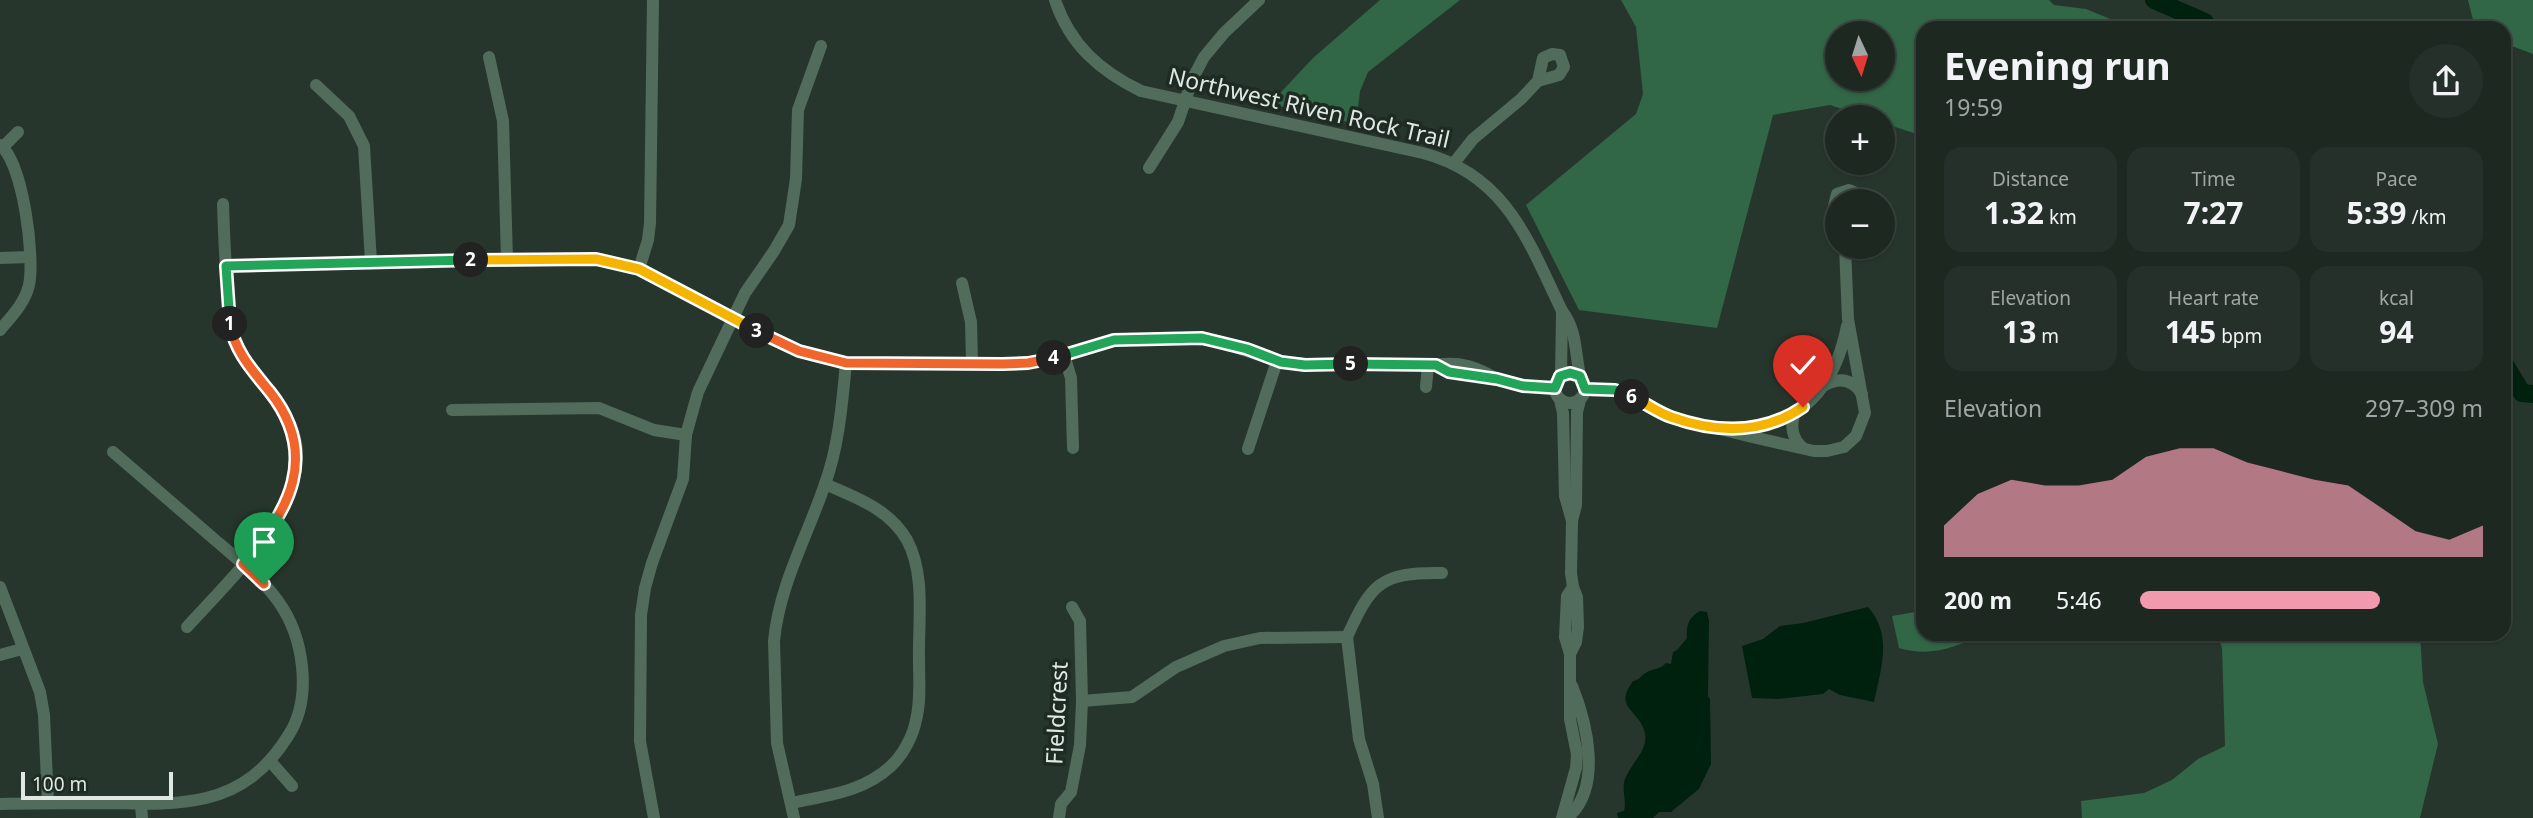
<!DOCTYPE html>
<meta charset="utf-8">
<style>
:root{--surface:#1d2821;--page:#25302a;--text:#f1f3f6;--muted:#a0a6a5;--line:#3b443f;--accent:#f29aad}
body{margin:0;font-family:"Noto Sans",sans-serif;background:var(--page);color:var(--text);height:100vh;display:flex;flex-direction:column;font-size:26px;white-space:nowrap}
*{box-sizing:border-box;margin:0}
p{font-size:23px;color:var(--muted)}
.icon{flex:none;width:38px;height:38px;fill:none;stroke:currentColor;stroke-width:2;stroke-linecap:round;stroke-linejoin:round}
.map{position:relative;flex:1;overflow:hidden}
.panel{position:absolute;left:1916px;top:21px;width:595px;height:620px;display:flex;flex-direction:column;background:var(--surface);border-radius:21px;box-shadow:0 2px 5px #0004,0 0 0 2px var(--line)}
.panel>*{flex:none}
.needle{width:46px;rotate:176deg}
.buttons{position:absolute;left:1825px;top:21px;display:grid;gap:14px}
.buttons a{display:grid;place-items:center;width:70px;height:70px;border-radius:50%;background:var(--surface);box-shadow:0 2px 5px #0004,0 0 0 2px var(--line);font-size:35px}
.scale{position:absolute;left:21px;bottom:18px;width:152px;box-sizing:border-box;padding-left:7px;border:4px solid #dfe8e2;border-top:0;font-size:19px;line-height:24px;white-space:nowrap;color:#dfe8e2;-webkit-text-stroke:5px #1d2b22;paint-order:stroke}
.pin{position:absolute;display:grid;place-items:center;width:60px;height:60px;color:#fff;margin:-72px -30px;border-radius:50% 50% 50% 0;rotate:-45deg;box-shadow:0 0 7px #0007}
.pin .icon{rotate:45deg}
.km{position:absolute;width:35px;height:35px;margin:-18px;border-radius:50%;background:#222;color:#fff;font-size:19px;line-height:35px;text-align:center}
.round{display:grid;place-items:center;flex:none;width:74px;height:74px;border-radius:37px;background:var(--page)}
.overview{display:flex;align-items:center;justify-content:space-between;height:119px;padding:0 28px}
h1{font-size:38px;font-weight:700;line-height:52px}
.figures{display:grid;grid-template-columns:repeat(3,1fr);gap:10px;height:119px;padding:7px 28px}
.figures div{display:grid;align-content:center;border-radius:18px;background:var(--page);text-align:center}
.figures b{font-size:30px;font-weight:700}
.figures small{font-size:19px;font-weight:400}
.figures p{font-size:19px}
.chart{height:196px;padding:14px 28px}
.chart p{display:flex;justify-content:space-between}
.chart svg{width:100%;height:126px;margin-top:7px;fill:var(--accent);opacity:.7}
ul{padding:0 28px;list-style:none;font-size:23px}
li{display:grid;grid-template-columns:112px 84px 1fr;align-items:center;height:52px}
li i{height:18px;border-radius:9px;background:var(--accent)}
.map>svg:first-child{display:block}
.green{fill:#316647;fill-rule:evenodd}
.water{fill:#00210e}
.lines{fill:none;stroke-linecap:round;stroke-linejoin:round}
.river{stroke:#00210e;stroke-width:18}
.minor{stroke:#526c5b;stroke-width:12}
.split-1-casing{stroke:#fff;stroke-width:14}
.split-2-casing{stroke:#fff;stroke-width:14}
.split-3-casing{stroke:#fff;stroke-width:14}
.split-4-casing{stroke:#fff;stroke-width:14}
.split-5-casing{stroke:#fff;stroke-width:14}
.split-6-casing{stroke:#fff;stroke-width:14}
.split-7-casing{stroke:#fff;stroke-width:14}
.split-1{stroke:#f0652b;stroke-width:9}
.split-2{stroke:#22a559;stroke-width:9}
.split-3{stroke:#f5b400;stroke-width:9}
.split-4{stroke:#f0652b;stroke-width:9}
.split-5{stroke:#22a559;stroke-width:9}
.split-6{stroke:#22a559;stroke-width:9}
.split-7{stroke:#f5b400;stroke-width:9}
.labels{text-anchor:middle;stroke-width:7;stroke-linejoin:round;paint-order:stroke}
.street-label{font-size:23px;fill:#dfe8e2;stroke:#1d2b22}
</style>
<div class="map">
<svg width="2533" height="818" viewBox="0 0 2533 818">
<rect width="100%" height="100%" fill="#27362c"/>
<g class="green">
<path d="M 1380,0 L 1460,0 L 1368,72 L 1360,91 L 1356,124 L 1270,104 L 1313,58 Z"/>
<path d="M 1621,0 L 2049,0 L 2054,5 L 2086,9 L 2132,28 L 1923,28 L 1923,136 L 1883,123 L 1883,117 L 1867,117 L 1830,105 L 1773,115 L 1717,328 L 1579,310 L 1526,205 L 1636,114 L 1643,94 L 1636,27 ZM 1883,33 L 1883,79 L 1838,79 L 1838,33 Z"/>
<path d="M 2468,0 L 2533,0 L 2533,54 L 2504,43 L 2504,28 L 2475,28 Z"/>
<path d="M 1923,607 L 1923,634 L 1986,634 C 1955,646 1933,658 1899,648 L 1892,616 L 1921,611 Z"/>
<path d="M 2217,634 L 2420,634 L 2423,682 L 2438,744 L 2420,818 L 2082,818 L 2081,801 L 2144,793 L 2172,780 L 2198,759 L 2225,746 L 2222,648 Z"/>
</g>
<g class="water">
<path d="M 1868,607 C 1893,635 1881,669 1874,702 L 1840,695 L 1829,689 L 1823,694 L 1778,699 L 1752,698 L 1742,646 L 1763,639 L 1780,626 L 1803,623 Z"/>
<path d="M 1700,611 L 1707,612 L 1709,621 L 1708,696 L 1710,699 L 1711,764 L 1699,789 L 1671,812 L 1659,812 L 1653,818 L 1618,818 L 1617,813 L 1624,811 C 1627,800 1621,791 1625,779 C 1631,763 1648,751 1645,734 C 1641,710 1612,709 1633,681 C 1640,680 1641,675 1647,672 C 1654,668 1660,670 1666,663 L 1671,664 L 1673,652 L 1677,650 L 1687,638 C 1686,625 1689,617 1700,611 Z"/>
</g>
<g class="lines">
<g class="river">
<path d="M 2154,0 L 2205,22 L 2208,28"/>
<path d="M 2504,363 L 2522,393 L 2533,394"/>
</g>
<g class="minor">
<path d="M 1055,0 C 1070,45 1100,71 1141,91 L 1423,153 C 1506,175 1528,240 1562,311 C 1577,330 1575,353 1580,376"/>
<path d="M 489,57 L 503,121 L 507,259"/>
<path d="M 316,85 L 349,116 L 364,146 L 371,262"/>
<path d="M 0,145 C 23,162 35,257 29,285 C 25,303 11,317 0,330"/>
<path d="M 3,147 L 18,132"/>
<path d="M 1454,163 L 1473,139 L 1521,99 L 1538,81 L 1559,75 L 1564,67 L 1560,55 L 1552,54 L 1543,58 L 1538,81"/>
<path d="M 1149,168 L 1178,122 L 1192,80 L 1204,57 L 1224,33 L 1259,0"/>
<path d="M 1838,216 L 1834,206 L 1837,194 L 1849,190 L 1854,192 L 1858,201"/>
<path d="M 0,258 L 30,257"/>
<path d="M 226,266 L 596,259 L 639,269 L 733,319 L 798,351 L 819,357 L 846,363 L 1028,363 L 1049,359 L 1114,340 L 1187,338 L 1217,341 L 1277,361 L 1305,364 L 1436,365 C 1460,361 1477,367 1497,379"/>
<path d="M 639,269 L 648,240 L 650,223 L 653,0"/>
<path d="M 962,283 L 971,322 L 972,363"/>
<path d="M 1064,355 L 1071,378 L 1073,448"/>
<path d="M 1436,365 C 1457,376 1478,375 1500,380 C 1519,384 1535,388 1555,388"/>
<circle cx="1570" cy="388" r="15"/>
<path d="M 1561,376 L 1562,311"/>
<path d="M 1825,385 C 1840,377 1853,379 1862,394"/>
<path d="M 1426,387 L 1428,365"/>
<path d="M 1585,389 L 1615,390 L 1672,417 L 1748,436 L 1814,451 L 1827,451 L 1844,447 L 1856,436 L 1865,413 L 1848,319 L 1845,247"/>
<path d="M 1560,400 L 1563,413 L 1565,496 L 1572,521"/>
<path d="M 452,410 L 599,408 L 654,430 L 686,435"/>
<path d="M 1795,412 C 1790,426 1792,439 1803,448"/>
<path d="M 1736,430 C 1801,427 1835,387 1847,326"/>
<path d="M 1248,449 L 1277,361"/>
<path d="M 0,587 L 40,692 L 44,715 L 48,803"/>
<path d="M 187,627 C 230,579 327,492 288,420 C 273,390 243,369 233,336 C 228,323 229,308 228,294 C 225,264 224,234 223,204"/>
<path d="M 1347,637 L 1359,739 L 1373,784 L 1378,818"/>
<path d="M 1347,637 C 1371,584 1380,572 1442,573"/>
<path d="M 1570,654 L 1576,642 L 1578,627 L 1577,597 L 1573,587 L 1571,573 L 1572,521 L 1576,505 L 1577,412 L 1580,400"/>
<path d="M 0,655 L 22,649"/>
<path d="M 1082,701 L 1132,697 L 1176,667 L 1224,646 L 1260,638 L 1347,637"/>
<path d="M 270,761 L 292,786"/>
<path d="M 792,803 C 828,795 863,792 891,766 C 903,755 913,736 916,720 C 921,701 919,681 919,661 C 918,623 926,575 907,540 C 889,509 857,498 825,484"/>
<path d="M 0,804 C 39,803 78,803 116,803 C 146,804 177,805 206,798 C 243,789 268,768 288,736 C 313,698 304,637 278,601 C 261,577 236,558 214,539 C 180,510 147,481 113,452"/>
<path d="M 141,804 L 142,818"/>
<path d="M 654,818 L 640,741 L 641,615 L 645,588 L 652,563 L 683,479 L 686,435 L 698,392 L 745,293 L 774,251 L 789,225 L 796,179 L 798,110 L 821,46"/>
<path d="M 794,818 L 777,743 L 774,641 C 779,586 807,537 825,484 C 839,445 842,404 846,363"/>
<path d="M 1059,818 L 1061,804 L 1071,792 L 1080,745 L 1082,701 L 1080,621 L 1072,607"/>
<path d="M 1562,818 L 1576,768 L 1577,754 L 1570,719 L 1570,654 L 1565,637 L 1567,596 L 1573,587"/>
<path d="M 1567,818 C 1603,788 1587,723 1572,686"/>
</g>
</g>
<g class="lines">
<g class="split-1-casing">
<path id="split-1" d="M 230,324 C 235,352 253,371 270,392 C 320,455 289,512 243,564 L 264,584"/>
</g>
<g class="split-2-casing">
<path id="split-2" d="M 230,324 L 226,266 L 471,260"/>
</g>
<g class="split-3-casing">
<path id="split-3" d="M 471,260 L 596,259 L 639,269 L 757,331"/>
</g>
<g class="split-4-casing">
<path id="split-4" d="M 757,331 L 799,351 L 846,363 L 1002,364 L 1028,363 L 1054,358"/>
</g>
<g class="split-5-casing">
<path id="split-5" d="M 1054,358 L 1114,340 L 1202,338 L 1247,349 L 1281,362 L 1305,365 L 1351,364"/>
</g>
<g class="split-6-casing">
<path id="split-6" d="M 1351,364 L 1436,365 L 1449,372 L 1497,379 L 1523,386 L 1555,388 L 1560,376 L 1570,373 L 1580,376 L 1585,389 L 1615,390 L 1632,397"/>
</g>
<g class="split-7-casing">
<path id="split-7" d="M 1632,397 C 1646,403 1657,412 1671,417 C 1716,433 1762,435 1803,407"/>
</g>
<use href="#split-1" class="split-1"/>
<use href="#split-2" class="split-2"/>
<use href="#split-3" class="split-3"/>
<use href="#split-4" class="split-4"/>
<use href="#split-5" class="split-5"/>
<use href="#split-6" class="split-6"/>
<use href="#split-7" class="split-7"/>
</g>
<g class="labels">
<g class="street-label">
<text transform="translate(1309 108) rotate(13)" y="8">Northwest Riven Rock Trail</text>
<text transform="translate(1057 713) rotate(-87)" y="8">Fieldcrest</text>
</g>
</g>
</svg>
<div class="buttons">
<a><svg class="needle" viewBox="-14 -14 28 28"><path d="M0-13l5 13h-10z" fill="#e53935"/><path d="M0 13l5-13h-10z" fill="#a0a6a5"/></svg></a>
<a>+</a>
<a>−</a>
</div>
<div class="scale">100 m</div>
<div class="pin" style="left:264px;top:584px;background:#1e9e55"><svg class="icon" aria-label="arrive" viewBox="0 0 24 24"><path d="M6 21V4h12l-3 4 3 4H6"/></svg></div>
<div class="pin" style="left:1803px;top:407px;background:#d93025"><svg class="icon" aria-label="check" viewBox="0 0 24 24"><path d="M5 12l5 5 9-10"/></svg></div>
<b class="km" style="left:230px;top:324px">1</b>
<b class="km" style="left:471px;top:260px">2</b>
<b class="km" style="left:757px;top:331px">3</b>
<b class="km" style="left:1054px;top:358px">4</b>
<b class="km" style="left:1351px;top:364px">5</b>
<b class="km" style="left:1632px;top:397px">6</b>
<section class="panel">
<div class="overview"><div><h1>Evening run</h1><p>19:59</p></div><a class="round"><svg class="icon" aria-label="share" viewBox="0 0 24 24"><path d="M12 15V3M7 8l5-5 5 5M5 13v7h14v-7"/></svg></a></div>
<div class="figures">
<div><p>Distance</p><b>1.32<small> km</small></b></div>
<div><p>Time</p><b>7:27</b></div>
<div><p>Pace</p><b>5:39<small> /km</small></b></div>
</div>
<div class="figures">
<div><p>Elevation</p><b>13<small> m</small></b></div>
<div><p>Heart rate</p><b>145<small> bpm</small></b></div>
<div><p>kcal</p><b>94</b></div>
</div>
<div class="chart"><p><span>Elevation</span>297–309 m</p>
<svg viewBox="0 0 160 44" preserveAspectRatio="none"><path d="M0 44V33L10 22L20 17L30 19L40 19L50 17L60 9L70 6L80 6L90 11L100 14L110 17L120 19L130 27L140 35L150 38L160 33V44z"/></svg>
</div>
<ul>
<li><b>200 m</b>5:46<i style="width:70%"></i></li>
</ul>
</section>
</div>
